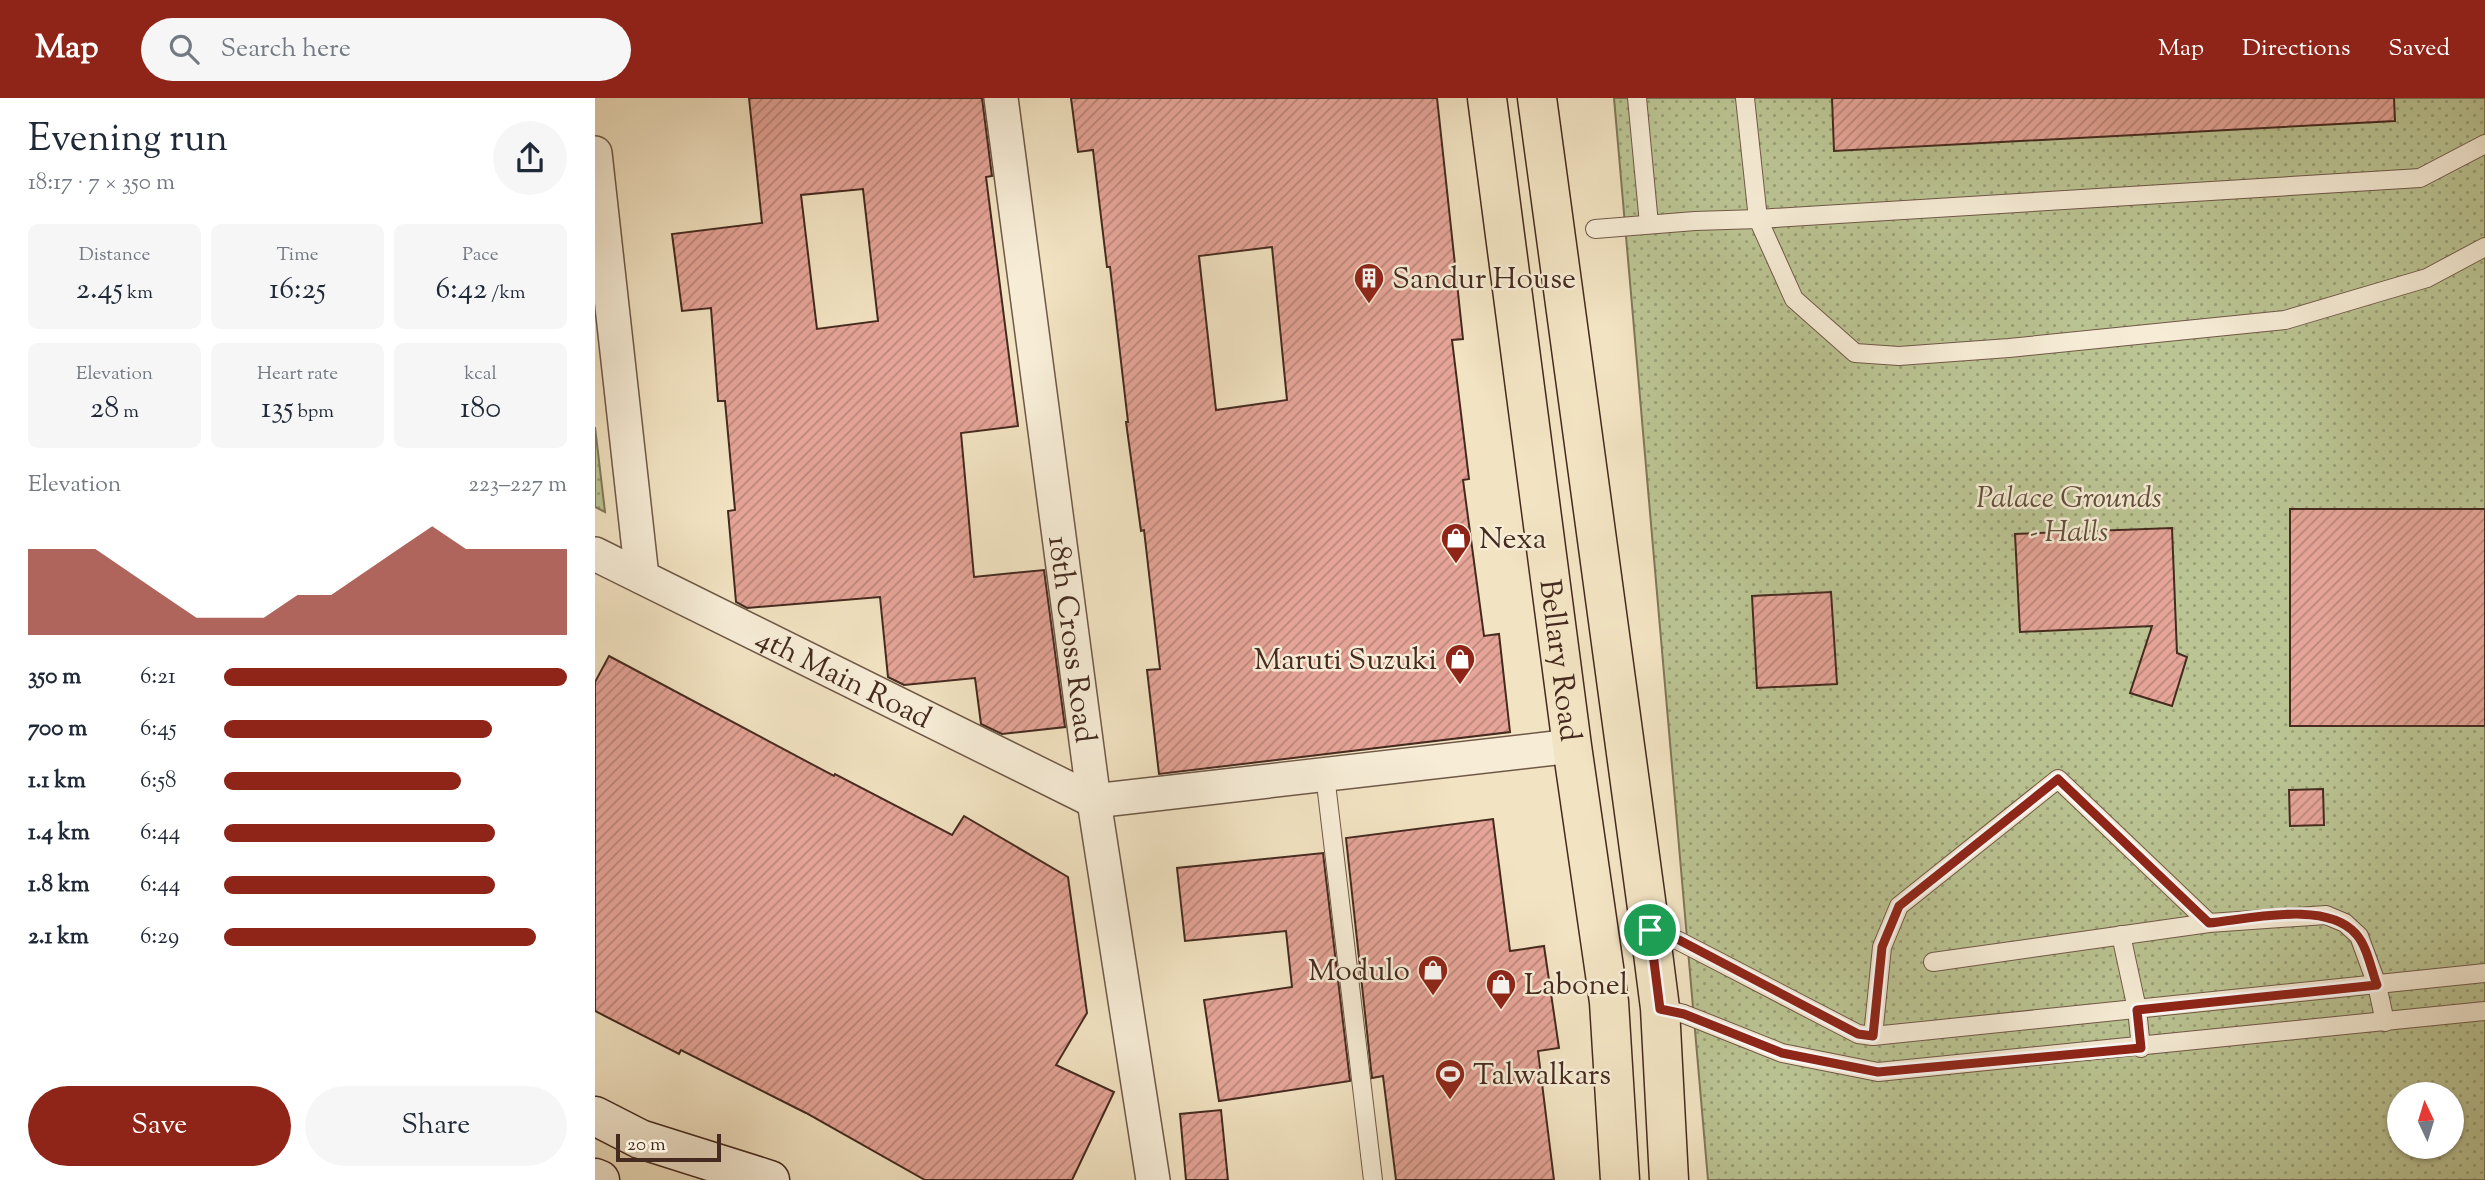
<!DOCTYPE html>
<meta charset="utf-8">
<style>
:root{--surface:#fff;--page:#f6f6f7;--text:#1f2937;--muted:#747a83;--accent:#8f2418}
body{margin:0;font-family:"Sorts Mill Goudy",serif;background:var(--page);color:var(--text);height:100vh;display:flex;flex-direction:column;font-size:26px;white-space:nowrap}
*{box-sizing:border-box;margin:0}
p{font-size:23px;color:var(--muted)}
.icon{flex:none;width:38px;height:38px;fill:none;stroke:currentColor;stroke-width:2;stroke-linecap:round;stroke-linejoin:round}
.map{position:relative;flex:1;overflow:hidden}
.drawer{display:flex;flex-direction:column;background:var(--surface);width:595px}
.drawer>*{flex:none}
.needle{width:46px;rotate:356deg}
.buttons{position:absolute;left:1792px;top:984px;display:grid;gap:14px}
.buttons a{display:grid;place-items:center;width:77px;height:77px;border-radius:50%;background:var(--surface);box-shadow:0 2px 5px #0004;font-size:35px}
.scale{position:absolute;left:21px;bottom:18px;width:105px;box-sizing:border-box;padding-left:7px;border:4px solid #452a1f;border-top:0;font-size:19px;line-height:24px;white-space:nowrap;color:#452a1f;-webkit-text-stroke:5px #f7edd7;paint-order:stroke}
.pin{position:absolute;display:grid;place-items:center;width:60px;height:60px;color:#fff;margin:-30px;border:4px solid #fff;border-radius:50%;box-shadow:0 2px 7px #0007}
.round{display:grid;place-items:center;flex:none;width:74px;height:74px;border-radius:37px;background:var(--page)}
.head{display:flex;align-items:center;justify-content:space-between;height:119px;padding:0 28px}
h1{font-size:38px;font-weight:600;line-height:52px}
.figures{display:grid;grid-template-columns:repeat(3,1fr);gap:10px;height:119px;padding:7px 28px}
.figures div{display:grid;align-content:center;border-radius:10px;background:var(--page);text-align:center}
.figures b{font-size:30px;font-weight:600}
.figures small{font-size:19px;font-weight:400}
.figures p{font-size:19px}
.chart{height:196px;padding:14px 28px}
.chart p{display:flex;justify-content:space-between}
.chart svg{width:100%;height:126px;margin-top:7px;fill:var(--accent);opacity:.7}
.action{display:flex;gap:14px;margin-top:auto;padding:14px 28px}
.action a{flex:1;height:80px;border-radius:42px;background:var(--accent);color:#fff;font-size:28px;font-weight:600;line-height:80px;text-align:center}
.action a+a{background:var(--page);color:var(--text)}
ul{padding:0 28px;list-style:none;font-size:23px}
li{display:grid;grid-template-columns:112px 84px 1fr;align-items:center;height:52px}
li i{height:18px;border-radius:9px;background:var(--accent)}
header{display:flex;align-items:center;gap:42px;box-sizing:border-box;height:98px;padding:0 35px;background:var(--accent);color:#fff}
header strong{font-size:33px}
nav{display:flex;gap:38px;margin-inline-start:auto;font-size:24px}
.search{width:490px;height:63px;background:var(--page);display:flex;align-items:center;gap:18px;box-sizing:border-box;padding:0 24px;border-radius:38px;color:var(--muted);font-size:26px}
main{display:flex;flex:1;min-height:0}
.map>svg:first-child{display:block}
.grass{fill:url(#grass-dots);stroke:#807759;stroke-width:2;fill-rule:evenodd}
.building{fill:url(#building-hatch);stroke:#452a1f;stroke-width:2;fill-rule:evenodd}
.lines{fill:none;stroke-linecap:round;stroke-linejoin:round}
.lane-casing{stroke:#705848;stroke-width:20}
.street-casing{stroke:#705848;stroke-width:36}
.secondary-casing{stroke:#452a1f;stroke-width:41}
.primary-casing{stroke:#452a1f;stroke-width:41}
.lane{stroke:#f7edd7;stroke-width:18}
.street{stroke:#f7edd7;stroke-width:33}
.secondary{stroke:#f7edd7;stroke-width:38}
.primary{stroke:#f2e3c2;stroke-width:38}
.route-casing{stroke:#fff;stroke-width:14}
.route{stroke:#8f2418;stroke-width:9}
.labels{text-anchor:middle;stroke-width:5;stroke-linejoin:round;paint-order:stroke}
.poi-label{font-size:30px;fill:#452a1f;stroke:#f7edd7;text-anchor:start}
.park-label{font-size:30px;font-style:italic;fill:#62503c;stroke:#f7edd7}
.street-label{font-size:30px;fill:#452a1f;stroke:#f7edd7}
</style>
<header>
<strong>Map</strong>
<div class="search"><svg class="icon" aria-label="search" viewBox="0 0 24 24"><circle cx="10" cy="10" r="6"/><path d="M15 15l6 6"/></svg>Search here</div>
<nav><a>Map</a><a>Directions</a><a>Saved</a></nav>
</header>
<main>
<section class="drawer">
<div class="head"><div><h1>Evening run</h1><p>18:17 · 7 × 350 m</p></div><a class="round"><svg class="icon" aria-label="share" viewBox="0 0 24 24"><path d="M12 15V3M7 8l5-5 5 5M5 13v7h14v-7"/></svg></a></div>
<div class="figures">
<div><p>Distance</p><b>2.45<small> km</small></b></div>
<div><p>Time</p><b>16:25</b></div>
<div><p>Pace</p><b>6:42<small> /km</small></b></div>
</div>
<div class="figures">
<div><p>Elevation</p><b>28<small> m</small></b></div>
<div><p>Heart rate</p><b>135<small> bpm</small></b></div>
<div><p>kcal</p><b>180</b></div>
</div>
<div class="chart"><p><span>Elevation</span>223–227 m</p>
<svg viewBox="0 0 160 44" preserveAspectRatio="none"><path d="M0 44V14L10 14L20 14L30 22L40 30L50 38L60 38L70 38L80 30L90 30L100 22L110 14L120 6L130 14L140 14L150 14L160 14V44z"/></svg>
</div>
<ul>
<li><b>350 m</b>6:21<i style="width:100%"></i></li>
<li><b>700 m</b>6:45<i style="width:78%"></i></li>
<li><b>1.1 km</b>6:58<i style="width:69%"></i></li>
<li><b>1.4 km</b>6:44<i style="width:79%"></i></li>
<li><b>1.8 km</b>6:44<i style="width:79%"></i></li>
<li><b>2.1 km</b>6:29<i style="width:91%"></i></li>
</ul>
<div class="action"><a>Save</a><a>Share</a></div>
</section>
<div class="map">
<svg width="1890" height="1082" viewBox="0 0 1890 1082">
<defs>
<pattern id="grass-dots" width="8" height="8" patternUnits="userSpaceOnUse" patternTransform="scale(1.75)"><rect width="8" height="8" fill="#bbc493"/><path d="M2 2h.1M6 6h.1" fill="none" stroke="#9a9f77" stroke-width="1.8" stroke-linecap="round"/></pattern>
<pattern id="building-hatch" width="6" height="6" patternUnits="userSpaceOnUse" patternTransform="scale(1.75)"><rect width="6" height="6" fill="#e5a497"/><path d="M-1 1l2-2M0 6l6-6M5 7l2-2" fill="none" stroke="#bb867b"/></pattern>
</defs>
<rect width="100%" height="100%" fill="#f2e3c2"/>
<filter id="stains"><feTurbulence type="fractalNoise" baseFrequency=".00286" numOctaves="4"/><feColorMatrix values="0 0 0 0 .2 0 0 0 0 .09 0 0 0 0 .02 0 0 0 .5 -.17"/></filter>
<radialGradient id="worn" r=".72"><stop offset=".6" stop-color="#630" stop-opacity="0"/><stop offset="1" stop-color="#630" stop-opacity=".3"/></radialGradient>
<g class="grass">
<path d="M 1019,0 L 1890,0 L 1890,1082 L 1113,1082 ZM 1804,996 L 1857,996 L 1857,1048 L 1804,1048 Z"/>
<path d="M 0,329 L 10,414 L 0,409 Z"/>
</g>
<g class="building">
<path d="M 154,0 L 387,0 L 397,78 L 391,79 L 423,328 L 366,335 L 379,479 L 449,472 L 470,629 L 407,636 L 386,626 L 380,580 L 309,587 L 293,579 L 285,499 L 152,510 L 141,504 L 133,413 L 140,412 L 130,303 L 123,303 L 116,210 L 87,213 L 77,136 L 167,125 ZM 268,91 L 283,223 L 222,231 L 206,97 Z"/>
<path d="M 476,0 L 842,0 L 868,241 L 857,242 L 874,381 L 868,382 L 889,538 L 904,536 L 915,634 L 564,676 L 552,572 L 565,571 L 549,432 L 546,433 L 531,324 L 533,324 L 515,169 L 512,169 L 498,52 L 483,54 ZM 677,149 L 692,302 L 621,312 L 604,158 Z"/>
<path d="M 1237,0 L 1799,0 L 1800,23 L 1239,53 Z"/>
<rect x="1695" y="411" width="195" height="217"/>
<path d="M 1577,430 L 1582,555 L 1592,559 L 1577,608 L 1535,595 L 1557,528 L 1425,534 L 1420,436 Z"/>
<path d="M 1236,494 L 1242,586 L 1162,590 L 1157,498 Z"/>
<path d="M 14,558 L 239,678 L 240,676 L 357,737 L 369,718 L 473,779 L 492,915 L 461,967 L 519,994 L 477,1082 L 330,1082 L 211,1015 L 86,952 L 84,956 L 0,913 L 0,584 Z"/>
<path d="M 1728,691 L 1729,727 L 1695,728 L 1694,692 Z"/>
<path d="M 898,721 L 915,853 L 949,848 L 964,950 L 943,953 L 959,1082 L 801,1082 L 788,978 L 777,980 L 751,740 Z"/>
<path d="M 728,755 L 755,983 L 624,1003 L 609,902 L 697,889 L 691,833 L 590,843 L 582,770 Z"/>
<path d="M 626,1012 L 633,1082 L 591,1082 L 585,1016 Z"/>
</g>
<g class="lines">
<g class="lane-casing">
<g id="lane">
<path d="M 1042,0 L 1054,126"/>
<path d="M 1150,0 L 1163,121 L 1825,80 L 1890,46"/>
<path d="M 1000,131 L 1100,123 L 1163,121 L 1199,201 L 1260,255 L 1304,258 L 1414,250 L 1690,222 L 1832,180 L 1890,149"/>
<path d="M 730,677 L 778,1082"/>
<path d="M 1055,832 L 1084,843 L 1263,936 L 1278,938 L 1890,875"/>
<path d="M 1526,837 L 1542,911 L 1546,950"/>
<path d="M 1338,864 L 1614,825 L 1731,817 L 1750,825 L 1764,838 L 1782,887 L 1790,924"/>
<path d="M 1065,910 L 1089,916 L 1187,955 L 1283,974 L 1890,913"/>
<path d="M 1278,938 L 1287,849 L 1304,808 L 1463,681 L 1614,825"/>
</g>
</g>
<g class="street-casing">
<g id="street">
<path id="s1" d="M 406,0 L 499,703 L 558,1082"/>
<path d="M 0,55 L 47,479"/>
<path id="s2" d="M 0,456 L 499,703"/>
<path d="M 499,703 L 977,648"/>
</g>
</g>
<g class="secondary-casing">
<g id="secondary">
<path d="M 0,1018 L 45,1041 L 175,1082"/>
<path d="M 0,1080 L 5,1082"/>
</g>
</g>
<g class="primary-casing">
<g id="primary">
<path id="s3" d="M 892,0 L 977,648 L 1014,904 L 1025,1082"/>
<path d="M 942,0 L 1055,832 L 1065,910 L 1074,1082"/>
</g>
</g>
<use href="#lane" class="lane"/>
<use href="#street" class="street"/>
<use href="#secondary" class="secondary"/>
<use href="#primary" class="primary"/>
</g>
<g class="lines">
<g class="route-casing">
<path id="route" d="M 1463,681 L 1614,825 C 1654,821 1732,802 1761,836 C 1772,848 1776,871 1782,887 L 1542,912 L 1546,950 L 1283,974 L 1187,955 L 1089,916 L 1065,911 L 1055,832 L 1084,842 L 1263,936 L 1278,938 L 1287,849 L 1304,808 Z"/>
</g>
<use href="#route" class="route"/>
</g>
<defs>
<g id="building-pin" transform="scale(1.575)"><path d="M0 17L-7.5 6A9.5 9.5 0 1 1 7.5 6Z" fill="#8f2418" stroke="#f7edd7"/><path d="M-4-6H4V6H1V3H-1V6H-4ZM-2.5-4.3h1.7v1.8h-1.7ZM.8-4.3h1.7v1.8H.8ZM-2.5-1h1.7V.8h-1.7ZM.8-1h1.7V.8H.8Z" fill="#fff"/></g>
<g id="shop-pin" transform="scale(1.575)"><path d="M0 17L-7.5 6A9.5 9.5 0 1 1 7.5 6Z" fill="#8f2418" stroke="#f7edd7"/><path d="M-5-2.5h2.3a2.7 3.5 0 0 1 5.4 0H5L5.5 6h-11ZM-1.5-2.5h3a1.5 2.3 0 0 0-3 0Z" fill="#fff"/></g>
<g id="stadium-pin" transform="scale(1.575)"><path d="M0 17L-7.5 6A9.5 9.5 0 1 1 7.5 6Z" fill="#8f2418" stroke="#f7edd7"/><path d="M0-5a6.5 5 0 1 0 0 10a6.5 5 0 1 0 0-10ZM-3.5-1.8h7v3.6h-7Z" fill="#fff"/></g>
</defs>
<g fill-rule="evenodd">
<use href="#building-pin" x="774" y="180"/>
<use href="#shop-pin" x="861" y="440"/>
<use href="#shop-pin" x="865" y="561"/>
<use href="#shop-pin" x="838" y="872"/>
<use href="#shop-pin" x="906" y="886"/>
<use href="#stadium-pin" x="855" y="976"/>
</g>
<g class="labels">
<g class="poi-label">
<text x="797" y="190">Sandur House</text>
<text x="884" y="450">Nexa</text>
<text x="842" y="571" text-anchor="end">Maruti Suzuki</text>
<text x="815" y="882" text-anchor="end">Modulo</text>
<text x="929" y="896">Labonel</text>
<text x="878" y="986">Talwalkars</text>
</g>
<g class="park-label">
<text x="1474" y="409">Palace Grounds<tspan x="1474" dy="34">- Halls</tspan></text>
</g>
<g class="street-label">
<text dy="10" stroke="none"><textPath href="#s1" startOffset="546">18th Cross Road</textPath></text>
<text dy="10" stroke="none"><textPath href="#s3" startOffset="567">Bellary Road</textPath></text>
<text dy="10" stroke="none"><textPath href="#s2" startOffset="278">4th Main Road</textPath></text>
</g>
</g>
<rect width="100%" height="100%" filter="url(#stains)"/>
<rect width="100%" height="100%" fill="url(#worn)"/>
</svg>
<div class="buttons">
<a><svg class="needle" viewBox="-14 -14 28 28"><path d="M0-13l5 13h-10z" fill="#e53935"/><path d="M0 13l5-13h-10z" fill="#747a83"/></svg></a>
</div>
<div class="scale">20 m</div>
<div class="pin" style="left:1055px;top:832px;background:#1e9e55"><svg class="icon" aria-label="arrive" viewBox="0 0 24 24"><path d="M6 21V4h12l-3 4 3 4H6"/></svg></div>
</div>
</main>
